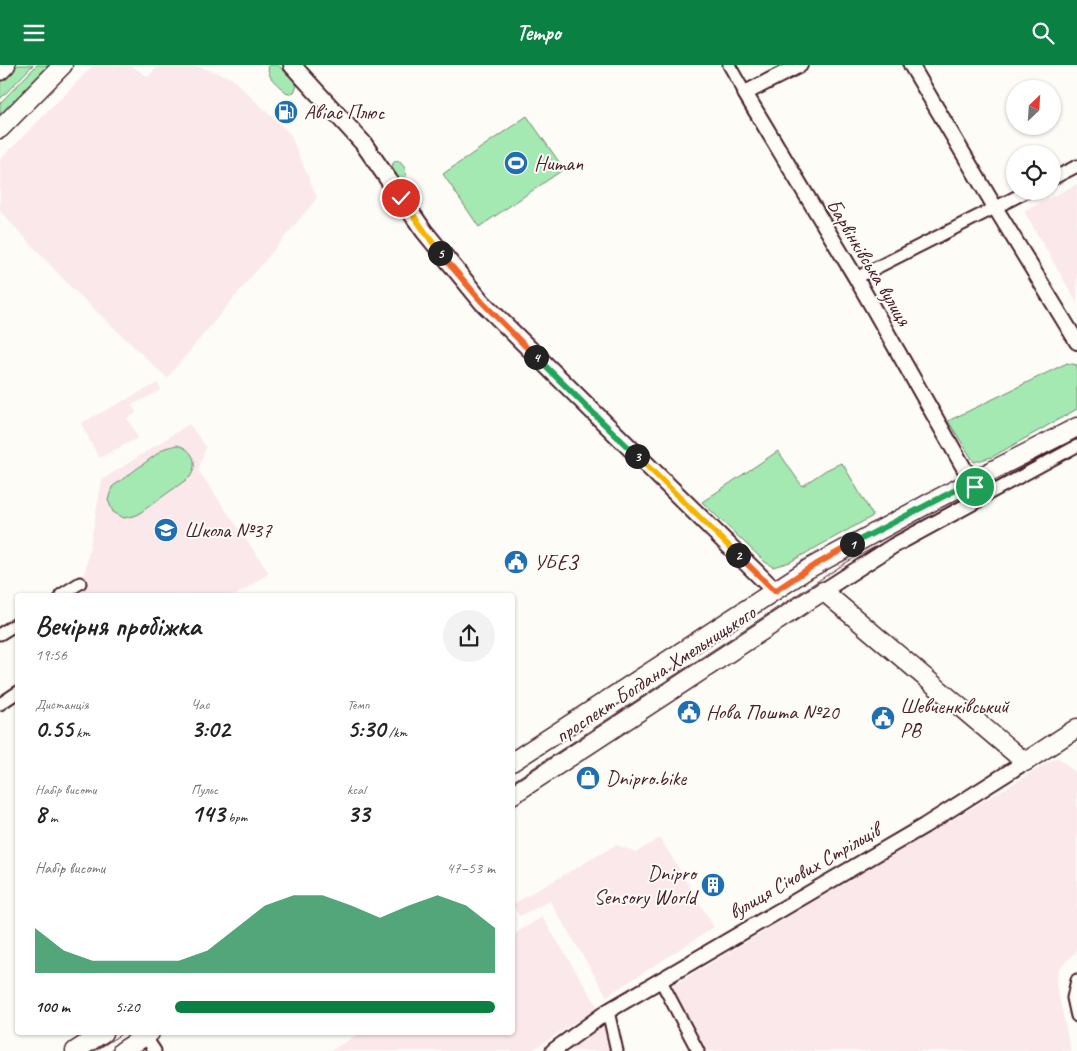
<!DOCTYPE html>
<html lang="uk">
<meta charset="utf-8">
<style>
:root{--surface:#fff;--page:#f2f2f2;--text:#222;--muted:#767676;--accent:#0b8043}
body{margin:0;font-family:Caveat,sans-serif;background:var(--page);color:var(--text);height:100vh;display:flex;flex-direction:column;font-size:19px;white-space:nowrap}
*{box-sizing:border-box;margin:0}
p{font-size:16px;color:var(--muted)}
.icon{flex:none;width:28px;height:28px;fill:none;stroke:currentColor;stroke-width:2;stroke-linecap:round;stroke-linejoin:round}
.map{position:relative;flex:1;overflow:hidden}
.drawer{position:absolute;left:15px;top:528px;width:500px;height:442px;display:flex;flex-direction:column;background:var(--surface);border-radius:5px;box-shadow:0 1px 4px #0004}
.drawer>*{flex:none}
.needle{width:32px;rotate:25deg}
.controls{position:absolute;left:1006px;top:15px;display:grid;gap:10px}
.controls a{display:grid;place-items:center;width:55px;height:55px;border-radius:50%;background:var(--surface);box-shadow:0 1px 4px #0004;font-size:25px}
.pin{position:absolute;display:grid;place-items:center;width:42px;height:42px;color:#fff;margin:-21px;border:2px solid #fff;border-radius:50%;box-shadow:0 1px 5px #0007}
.km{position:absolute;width:25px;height:25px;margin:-12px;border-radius:50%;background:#222;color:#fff;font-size:14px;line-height:25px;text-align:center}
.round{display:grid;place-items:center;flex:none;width:52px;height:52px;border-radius:26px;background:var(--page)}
.head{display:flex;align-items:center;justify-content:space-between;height:85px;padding:0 20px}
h1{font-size:28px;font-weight:600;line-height:38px}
.figures{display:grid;grid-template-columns:repeat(3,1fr);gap:8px;height:85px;padding:5px 20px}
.figures div{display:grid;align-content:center}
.figures b{font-size:25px;font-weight:600}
.figures small{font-size:14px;font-weight:400}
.figures p{font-size:14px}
.chart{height:140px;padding:10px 20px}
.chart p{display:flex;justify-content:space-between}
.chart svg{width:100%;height:90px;margin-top:5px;fill:var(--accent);opacity:.7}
ul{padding:0 20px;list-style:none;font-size:16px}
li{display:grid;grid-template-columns:80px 60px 1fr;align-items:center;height:38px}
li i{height:12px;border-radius:6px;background:var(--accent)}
header{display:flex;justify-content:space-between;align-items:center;height:65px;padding:0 20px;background:var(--accent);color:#fff;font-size:22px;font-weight:600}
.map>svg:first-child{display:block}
.built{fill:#fae8eb}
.green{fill:#a4e8b2;stroke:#77846e}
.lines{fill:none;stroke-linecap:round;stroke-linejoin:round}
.minor-casing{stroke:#4a1f2b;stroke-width:15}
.tertiary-casing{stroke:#4a1f2b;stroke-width:18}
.secondary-casing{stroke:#4a1f2b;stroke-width:20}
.primary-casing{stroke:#4a1f2b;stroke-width:21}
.minor{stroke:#fdfcf7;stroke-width:11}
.tertiary{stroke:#fdfcf7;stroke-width:14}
.secondary{stroke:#fdfcf7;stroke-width:16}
.primary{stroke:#fdfcf7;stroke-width:18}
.tram{stroke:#4a1f2b;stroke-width:1}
.split-1-casing{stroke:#fff;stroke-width:10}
.split-2-casing{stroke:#fff;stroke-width:10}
.split-3-casing{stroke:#fff;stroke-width:10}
.split-4-casing{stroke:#fff;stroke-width:10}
.split-5-casing{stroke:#fff;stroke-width:10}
.split-6-casing{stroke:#fff;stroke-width:10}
.split-1{stroke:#22a559;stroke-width:6}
.split-2{stroke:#f0652b;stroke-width:6}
.split-3{stroke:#f5b400;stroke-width:6}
.split-4{stroke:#22a559;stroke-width:6}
.split-5{stroke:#f0652b;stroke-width:6}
.split-6{stroke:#f5b400;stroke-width:6}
.labels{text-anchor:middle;stroke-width:4;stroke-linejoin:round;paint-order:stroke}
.poi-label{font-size:21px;fill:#4a1f2b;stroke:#fdfcf7;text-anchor:start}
.street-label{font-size:21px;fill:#4a1f2b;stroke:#fdfcf7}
</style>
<header><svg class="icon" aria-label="menu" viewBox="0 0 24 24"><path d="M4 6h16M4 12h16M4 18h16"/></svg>Tempo<svg class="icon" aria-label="search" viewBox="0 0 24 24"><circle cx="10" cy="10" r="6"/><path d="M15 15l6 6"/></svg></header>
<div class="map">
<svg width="1077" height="986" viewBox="0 0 1077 986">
<rect width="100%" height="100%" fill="#fdfcf7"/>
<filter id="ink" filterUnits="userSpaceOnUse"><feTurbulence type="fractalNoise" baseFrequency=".02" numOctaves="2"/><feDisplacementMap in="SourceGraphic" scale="10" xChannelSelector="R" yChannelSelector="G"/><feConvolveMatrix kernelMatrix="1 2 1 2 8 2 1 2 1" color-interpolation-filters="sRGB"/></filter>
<g filter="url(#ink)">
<g class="built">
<path d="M 94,0 L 130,0 L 148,12 L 159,0 L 194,0 L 231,13 L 290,69 L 317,133 L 167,313 L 71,222 L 0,146 L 0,95 Z"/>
<path d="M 1077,119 L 1077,238 L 1024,146 Z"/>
<path d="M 158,318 L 161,325 L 132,340 L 136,348 L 127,353 L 138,373 L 99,393 L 81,358 Z"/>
<path d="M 189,359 L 206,382 L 198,405 L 269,508 L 236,530 L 81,530 L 102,415 Z"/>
<path d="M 1058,692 L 1077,709 L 1077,886 L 1059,903 L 1056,919 L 1071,986 L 701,986 L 669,923 Z"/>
<path d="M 660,773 L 714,862 L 607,931 L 550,836 L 519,851 L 513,839 L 616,780 L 637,787 Z"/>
<path d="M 542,852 L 598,942 L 531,986 L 331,986 L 360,968 L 512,968 L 513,870 Z"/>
<path d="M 605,960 L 613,986 L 565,986 Z"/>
</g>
<g class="green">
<path d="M 18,0 L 33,0 L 0,34 L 0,18 Z"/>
<path d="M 37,0 L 55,0 L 0,55 L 0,38 Z"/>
<path d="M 269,0 L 278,0 L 294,15 L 297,21 L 294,27 L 288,29 C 280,21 265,13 269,0 Z"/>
<path d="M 527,51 L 564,104 L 479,162 L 443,109 Z"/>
<path d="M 396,96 L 400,97 L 405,103 L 406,113 L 402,116 L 400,116 L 392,103 L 393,98 Z"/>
<path d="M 1067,298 L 1077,300 L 1077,344 L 992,392 L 974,397 L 948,356 Z"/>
<path d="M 177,380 C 193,384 199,398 190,412 L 137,450 L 124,453 L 113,447 L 108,435 L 112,422 L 165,383 Z"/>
<path d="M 778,386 L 802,421 L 826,405 L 841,398 L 844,401 L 873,451 L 790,497 L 773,502 L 765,497 L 702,437 Z"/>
</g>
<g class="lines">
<g class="minor-casing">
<g id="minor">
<path d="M 729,0 L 745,28"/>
<path d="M 1052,114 L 1077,101"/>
<path d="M 856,213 L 1028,126"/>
<path d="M 981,433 L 1077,381"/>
<path d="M 61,530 L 80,518"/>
<path d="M 0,569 L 18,558"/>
<path d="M 0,639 L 18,627"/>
<path d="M 1077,915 L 1073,933 L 1077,951"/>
<path d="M 661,916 L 698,986"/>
<path d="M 608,946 L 617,986"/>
<path d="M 145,971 L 155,986"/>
</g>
</g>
<g class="tertiary-casing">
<g id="tertiary">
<path d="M 800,0 L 745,28 L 856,213 L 981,433 L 893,481 L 823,526"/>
<path d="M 911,0 L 996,144 L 1077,277"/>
<path d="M 553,986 L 608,946 L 924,761 L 1025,697"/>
</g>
</g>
<g class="secondary-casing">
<path id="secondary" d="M 292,0 L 363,78 L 424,166 L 482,237 L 775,526"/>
</g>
<g class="primary-casing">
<g id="primary">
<path d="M 0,6 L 6,0"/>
<path d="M 0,64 L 63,0"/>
<path d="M 512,697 L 808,504 L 933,436 L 1077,362"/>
<path d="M 512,730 L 823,526 L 1025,697 L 1077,663"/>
<path d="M 75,986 L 103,968"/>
<path d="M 122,986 L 150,968"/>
</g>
</g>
<use href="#minor" class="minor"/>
<use href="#tertiary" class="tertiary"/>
<use href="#secondary" class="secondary"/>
<use href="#primary" class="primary"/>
<g class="tram">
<path d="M 512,717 L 847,497 L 1077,373"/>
<path d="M 95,986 L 123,968"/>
</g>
</g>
</g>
<g class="lines" filter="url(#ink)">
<g class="split-1-casing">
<path id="split-1" d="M 852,479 L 971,417 L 975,422"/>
</g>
<g class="split-2-casing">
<path id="split-2" d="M 738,490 L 775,526 L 808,504 L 852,479"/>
</g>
<g class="split-3-casing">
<path id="split-3" d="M 637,391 L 738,490"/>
</g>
<g class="split-4-casing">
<path id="split-4" d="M 536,292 L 637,391"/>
</g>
<g class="split-5-casing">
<path id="split-5" d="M 440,188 L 482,237 L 536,292"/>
</g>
<g class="split-6-casing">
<path id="split-6" d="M 401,133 L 440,188"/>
</g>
<use href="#split-1" class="split-1"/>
<use href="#split-2" class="split-2"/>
<use href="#split-3" class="split-3"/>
<use href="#split-4" class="split-4"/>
<use href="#split-5" class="split-5"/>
<use href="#split-6" class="split-6"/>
</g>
<defs>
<g id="fuel-disc" transform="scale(1.25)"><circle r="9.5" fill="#1f6fb2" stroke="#fdfcf7"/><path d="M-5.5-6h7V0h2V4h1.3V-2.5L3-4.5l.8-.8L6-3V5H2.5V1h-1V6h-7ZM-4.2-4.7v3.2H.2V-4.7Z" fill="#fff"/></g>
<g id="stadium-disc" transform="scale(1.25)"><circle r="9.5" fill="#1f6fb2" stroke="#fdfcf7"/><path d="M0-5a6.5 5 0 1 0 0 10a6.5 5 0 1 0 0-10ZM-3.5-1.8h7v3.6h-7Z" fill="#fff"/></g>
<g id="school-disc" transform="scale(1.25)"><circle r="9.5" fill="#1f6fb2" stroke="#fdfcf7"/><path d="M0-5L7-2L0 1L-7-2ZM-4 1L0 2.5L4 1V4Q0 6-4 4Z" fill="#fff"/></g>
<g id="civic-disc" transform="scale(1.25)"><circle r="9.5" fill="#1f6fb2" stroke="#fdfcf7"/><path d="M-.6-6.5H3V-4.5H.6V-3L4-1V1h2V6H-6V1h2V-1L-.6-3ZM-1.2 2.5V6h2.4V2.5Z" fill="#fff"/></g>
<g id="shop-disc" transform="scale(1.25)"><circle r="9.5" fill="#1f6fb2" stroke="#fdfcf7"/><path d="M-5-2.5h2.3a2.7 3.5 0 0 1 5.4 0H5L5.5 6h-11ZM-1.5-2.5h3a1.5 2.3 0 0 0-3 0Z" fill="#fff"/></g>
<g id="building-disc" transform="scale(1.25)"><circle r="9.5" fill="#1f6fb2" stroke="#fdfcf7"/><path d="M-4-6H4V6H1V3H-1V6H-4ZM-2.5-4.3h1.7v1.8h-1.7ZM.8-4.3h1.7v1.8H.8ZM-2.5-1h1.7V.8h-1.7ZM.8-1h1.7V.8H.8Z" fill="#fff"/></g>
</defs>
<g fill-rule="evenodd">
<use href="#fuel-disc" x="286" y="47"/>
<use href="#stadium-disc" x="516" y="98"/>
<use href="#school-disc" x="166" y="465"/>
<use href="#civic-disc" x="516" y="497"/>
<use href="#civic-disc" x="689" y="647"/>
<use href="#civic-disc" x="883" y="653"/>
<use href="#shop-disc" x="588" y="713"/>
<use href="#building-disc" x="713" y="820"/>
</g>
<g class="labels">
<g class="poi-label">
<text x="304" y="54">Авіас Плюс</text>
<text x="534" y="105">Human</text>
<text x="184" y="472">Школа №37</text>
<text x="534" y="504">УБЕЗ</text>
<text x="900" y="648">Шевченківський<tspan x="900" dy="24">РВ</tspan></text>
<text x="706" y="654">Нова Пошта №20</text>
<text x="606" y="720">Dnipro.bike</text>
<text x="696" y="815" text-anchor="end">Dnipro<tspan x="696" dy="24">Sensory World</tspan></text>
</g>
<g class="street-label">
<text transform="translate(869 197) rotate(59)" y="7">Барвінківська вулиця</text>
<text transform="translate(655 609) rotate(-33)" y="7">проспект Богдана Хмельницького</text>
<text transform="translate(804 806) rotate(-30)" y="7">вулиця Січових Стрільців</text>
</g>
</g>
</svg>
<div class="controls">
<a><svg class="needle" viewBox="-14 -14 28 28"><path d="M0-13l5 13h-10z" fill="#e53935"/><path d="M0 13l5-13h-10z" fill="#767676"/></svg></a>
<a><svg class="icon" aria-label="locate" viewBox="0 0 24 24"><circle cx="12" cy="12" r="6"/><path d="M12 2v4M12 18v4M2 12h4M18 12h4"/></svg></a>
</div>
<div class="pin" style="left:975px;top:422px;background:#1e9e55"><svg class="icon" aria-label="arrive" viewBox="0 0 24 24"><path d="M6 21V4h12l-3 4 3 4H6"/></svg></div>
<div class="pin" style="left:401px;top:133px;background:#d93025"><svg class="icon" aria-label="check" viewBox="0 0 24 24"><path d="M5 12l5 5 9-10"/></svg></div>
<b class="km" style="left:852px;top:479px">1</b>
<b class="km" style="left:738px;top:490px">2</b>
<b class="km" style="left:637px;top:391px">3</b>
<b class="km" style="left:536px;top:292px">4</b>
<b class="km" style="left:440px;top:188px">5</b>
<section class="drawer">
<div class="head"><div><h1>Вечірня пробіжка</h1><p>19:56</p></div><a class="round"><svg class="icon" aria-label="share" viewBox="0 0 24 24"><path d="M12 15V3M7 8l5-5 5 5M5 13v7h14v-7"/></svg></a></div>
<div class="figures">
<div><p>Дистанція</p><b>0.55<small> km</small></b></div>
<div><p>Час</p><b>3:02</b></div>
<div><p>Темп</p><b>5:30<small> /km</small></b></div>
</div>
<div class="figures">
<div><p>Набір висоти</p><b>8<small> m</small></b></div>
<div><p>Пульс</p><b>143<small> bpm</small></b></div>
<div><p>kcal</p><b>33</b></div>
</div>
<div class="chart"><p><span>Набір висоти</span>47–53 m</p>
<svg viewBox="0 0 160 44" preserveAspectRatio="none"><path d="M0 44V22L10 33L20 38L30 38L40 38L50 38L60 33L70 22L80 11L90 6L100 6L110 11L120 17L130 11L140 6L150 11L160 22V44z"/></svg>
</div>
<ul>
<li><b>100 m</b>5:20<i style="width:100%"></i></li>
</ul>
</section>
</div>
